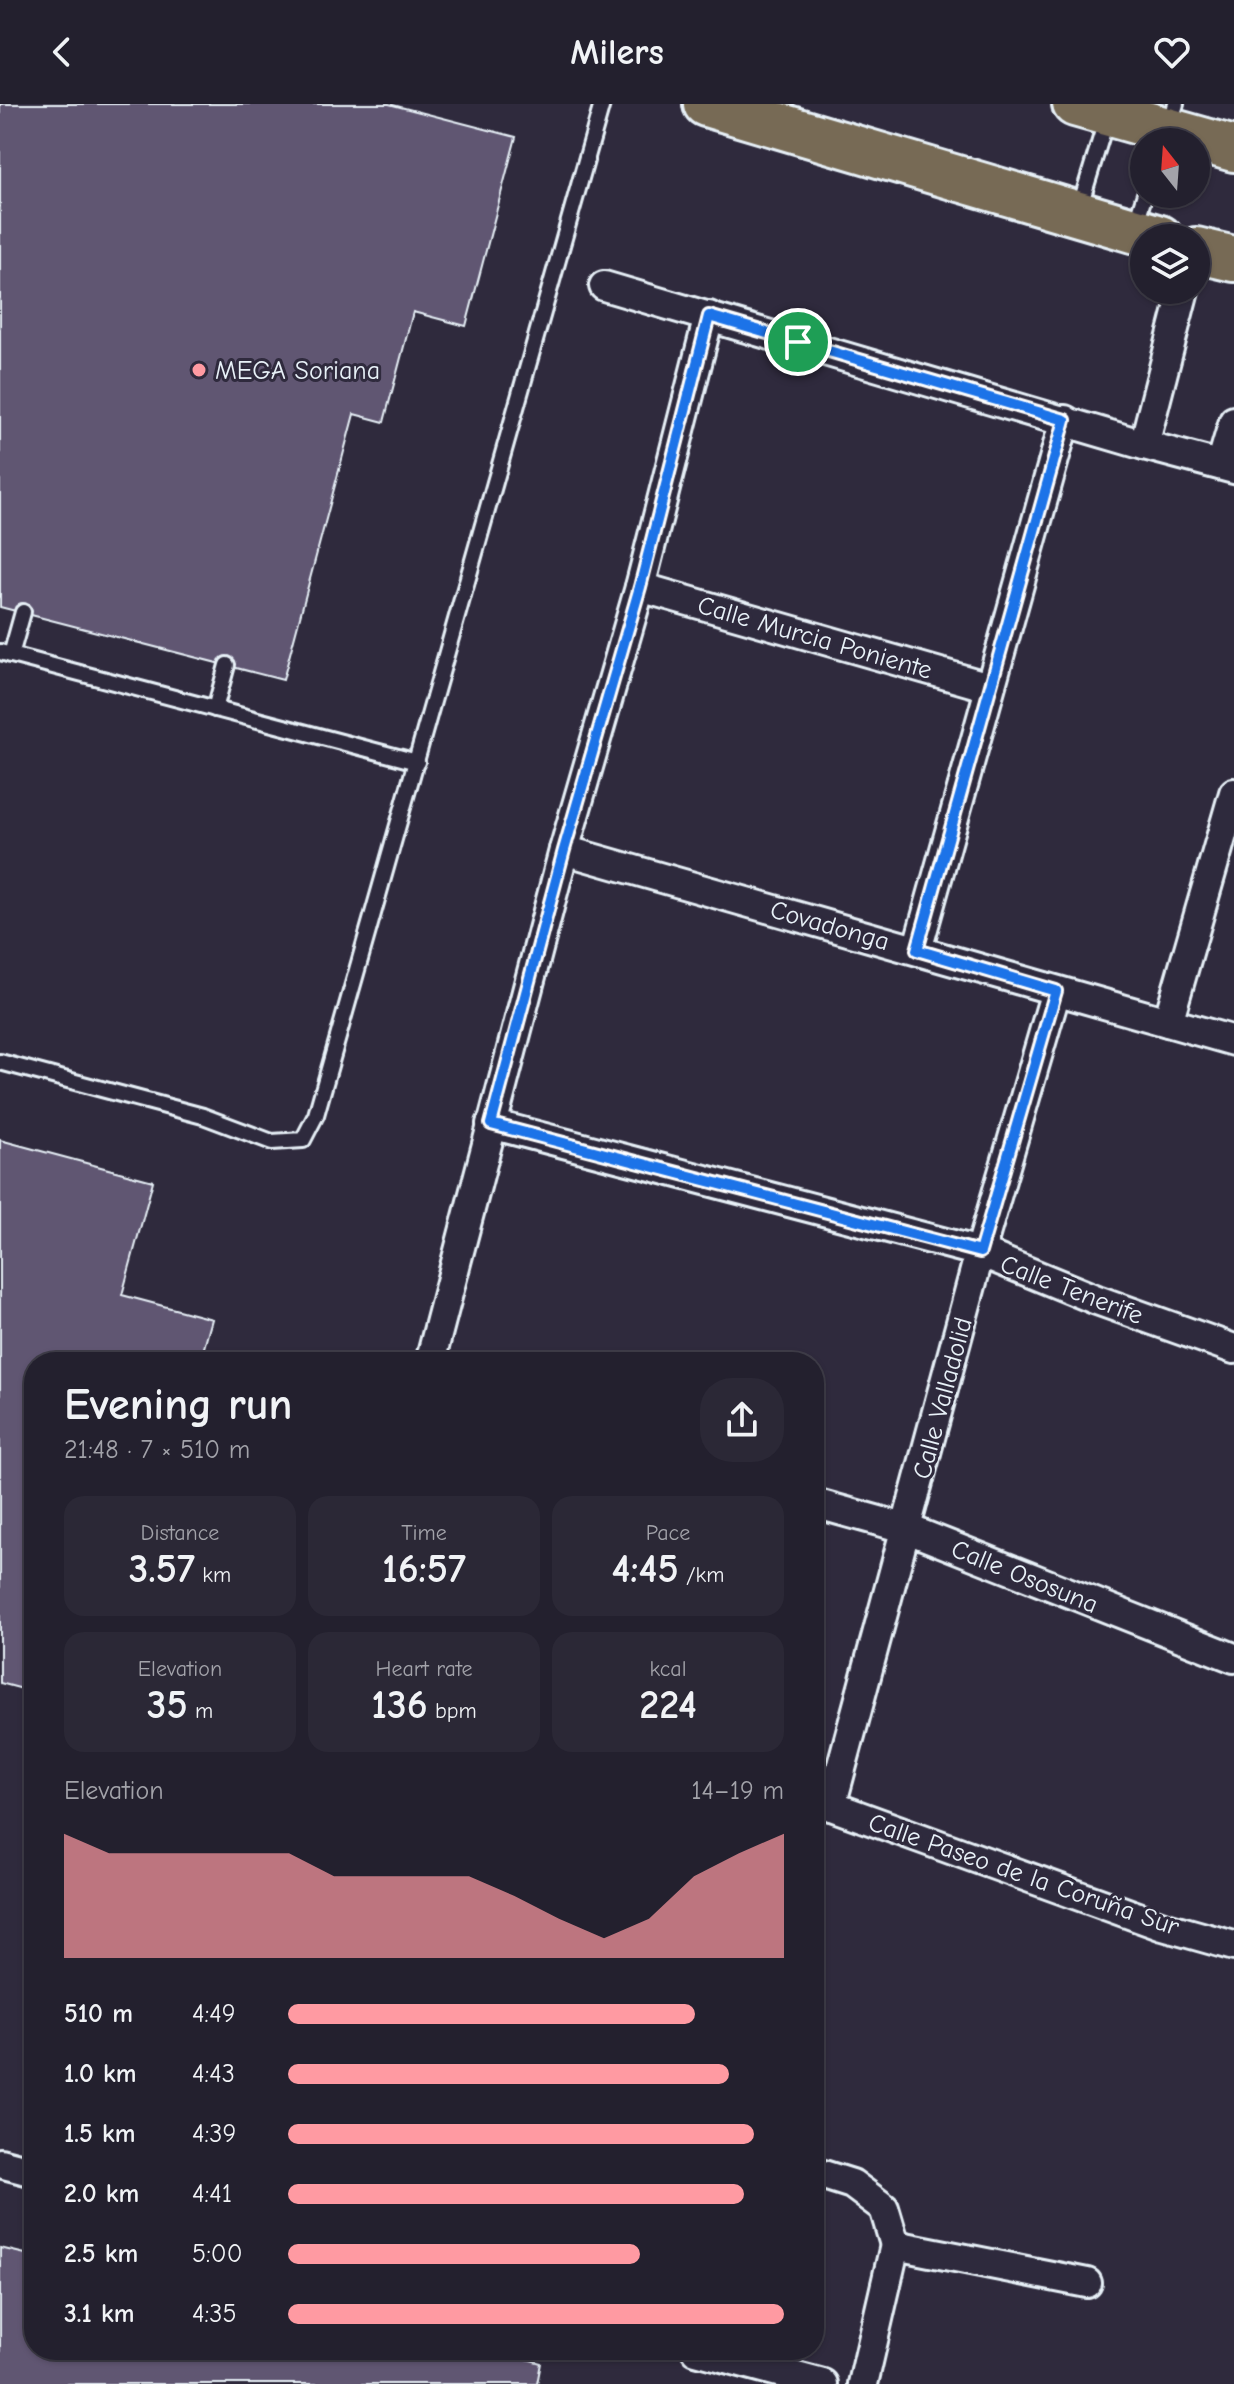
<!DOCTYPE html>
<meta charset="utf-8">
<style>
:root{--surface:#23202e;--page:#2b2836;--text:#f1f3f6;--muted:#a3a3aa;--line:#403e4a;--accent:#ff9aa2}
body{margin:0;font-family:"Comic Neue",sans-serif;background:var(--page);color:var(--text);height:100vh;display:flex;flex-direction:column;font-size:30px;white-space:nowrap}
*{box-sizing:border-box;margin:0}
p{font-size:26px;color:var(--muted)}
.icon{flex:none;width:44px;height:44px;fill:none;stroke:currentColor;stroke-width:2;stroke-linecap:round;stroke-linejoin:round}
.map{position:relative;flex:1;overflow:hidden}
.details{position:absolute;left:24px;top:1248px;width:800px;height:1008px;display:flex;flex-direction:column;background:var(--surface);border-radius:32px;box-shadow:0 2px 6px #0004,0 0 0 2px var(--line)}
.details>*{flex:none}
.needle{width:52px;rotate:343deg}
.buttons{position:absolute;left:1130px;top:24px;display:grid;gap:16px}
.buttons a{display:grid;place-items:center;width:80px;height:80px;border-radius:50%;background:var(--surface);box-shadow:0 2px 6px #0004,0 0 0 2px var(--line);font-size:40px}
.pin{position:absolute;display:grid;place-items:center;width:68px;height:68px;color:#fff;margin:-34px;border:4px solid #fff;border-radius:50%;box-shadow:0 2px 8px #0007}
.round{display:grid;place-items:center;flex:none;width:84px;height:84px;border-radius:32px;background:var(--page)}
.summary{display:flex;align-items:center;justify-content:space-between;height:136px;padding:0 40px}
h1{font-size:44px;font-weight:700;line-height:60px}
.metrics{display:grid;grid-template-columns:repeat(3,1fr);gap:12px;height:136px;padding:8px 40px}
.metrics div{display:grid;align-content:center;border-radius:20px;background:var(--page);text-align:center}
.metrics b{font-size:40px;font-weight:700}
.metrics small{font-size:22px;font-weight:400}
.metrics p{font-size:22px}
.chart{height:224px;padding:16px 40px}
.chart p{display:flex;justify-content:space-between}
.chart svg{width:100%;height:144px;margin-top:8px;fill:var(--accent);opacity:.7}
ul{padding:0 40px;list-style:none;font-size:26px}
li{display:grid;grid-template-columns:128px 96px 1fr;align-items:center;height:60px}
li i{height:20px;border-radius:10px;background:var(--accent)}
header{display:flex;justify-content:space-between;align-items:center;height:104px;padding:0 40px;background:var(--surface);font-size:36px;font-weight:700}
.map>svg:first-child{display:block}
.building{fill:#605672;stroke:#e8f1f8;stroke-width:2}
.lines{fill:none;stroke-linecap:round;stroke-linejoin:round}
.lane-casing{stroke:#e8f1f8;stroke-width:20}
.street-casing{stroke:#e8f1f8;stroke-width:34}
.primary-casing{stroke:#e8f1f8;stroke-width:50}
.lane{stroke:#2f2a3d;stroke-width:14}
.street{stroke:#2f2a3d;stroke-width:28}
.primary{stroke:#776a54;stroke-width:44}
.route-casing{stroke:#fff;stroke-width:16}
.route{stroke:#1a73e8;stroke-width:10}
.poi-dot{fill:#ff9aa2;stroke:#2f2a3d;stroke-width:3}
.labels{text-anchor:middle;stroke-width:6;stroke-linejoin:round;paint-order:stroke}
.poi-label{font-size:26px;fill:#e8f1f8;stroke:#2f2a3d;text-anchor:start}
.street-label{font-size:26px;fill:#e8f1f8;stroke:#2f2a3d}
</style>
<header><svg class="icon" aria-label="back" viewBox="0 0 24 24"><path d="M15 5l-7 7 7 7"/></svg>Milers<svg class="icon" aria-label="heart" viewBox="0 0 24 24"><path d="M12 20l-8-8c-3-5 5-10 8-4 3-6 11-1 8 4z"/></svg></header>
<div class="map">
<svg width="1234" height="2280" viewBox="0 0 1234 2280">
<rect width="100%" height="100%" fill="#2f2a3d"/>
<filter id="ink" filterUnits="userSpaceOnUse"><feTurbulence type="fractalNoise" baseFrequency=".0125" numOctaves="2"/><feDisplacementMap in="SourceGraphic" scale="16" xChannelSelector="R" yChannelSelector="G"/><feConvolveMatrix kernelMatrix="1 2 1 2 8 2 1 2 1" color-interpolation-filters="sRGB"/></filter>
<g filter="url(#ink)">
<g class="building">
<path d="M 0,0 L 389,0 L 516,33 L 466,222 L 413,208 L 384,318 L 354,310 L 283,576 L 0,503 Z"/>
<path d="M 0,1036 L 153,1077 L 122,1191 L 212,1215 L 200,1258 L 34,1258 L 34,1588 L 0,1579 Z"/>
<path d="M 0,2144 L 34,2152 L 34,2246 L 495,2246 L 541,2259 L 537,2280 L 0,2280 Z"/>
</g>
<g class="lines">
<g class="lane-casing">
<g id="lane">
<path d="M 1169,22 L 1176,0"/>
<path d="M 1079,105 L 1107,14"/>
<path d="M 1135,121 L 1145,90"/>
<path d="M 0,548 L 417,658"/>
<path d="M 11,551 L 23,508"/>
<path d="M 215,605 L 227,561"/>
<path d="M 0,958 L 203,1012 L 272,1038 L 303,1036 L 316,1011 L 602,0"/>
</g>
</g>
<g class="street-casing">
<g id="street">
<path d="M 604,182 L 1144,341 L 1234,365"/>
<path d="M 1144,341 L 1184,186"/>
<path d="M 1221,361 L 1234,317"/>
<path d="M 640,483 L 989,583"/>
<path d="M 564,746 L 1234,937"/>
<path d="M 917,846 L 1065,316"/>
<path d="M 1168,918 L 1234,689"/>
<path d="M 491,1020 L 980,1148 L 1097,1196 L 1234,1245"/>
<path d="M 430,1258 L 564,746 L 640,483 L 709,212"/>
<path d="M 814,1399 L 908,1425 L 1234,1554"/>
<path d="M 815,1696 L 1163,1822 L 1234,1842"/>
<path d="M 831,1702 L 980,1148 L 1056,887"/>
<path d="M 0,2059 L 34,2068"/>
<path d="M 814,2068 L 852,2080 L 884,2104 L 895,2141"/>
<path d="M 696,2246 L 823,2280"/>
<path d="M 863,2280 L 895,2141 L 1087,2179"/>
</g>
</g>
<g class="primary-casing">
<g id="primary">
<path d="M 706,0 L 1160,134"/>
<path d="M 1075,0 L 1234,45"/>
<path d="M 1196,146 L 1234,155"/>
</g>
</g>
<use href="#lane" class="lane"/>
<use href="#street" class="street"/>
<use href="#primary" class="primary"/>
</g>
</g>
<g class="lines" filter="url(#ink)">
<g class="route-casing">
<path id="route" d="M 709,212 L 1065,316 L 917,846 L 1056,887 L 980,1148 L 491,1020 L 564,746 L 640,483 Z"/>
</g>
<use href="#route" class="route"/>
</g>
<circle class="poi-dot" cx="199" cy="266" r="8"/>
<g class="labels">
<g class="poi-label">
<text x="215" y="275">MEGA Soriana</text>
</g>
<g class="street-label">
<text transform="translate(815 533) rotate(16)" y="9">Calle Murcia Poniente</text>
<text transform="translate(830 821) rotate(16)" y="9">Covadonga</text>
<text transform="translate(1072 1185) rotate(21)" y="9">Calle Tenerife</text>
<text transform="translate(942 1294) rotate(-75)" y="9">Calle Valladolid</text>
<text transform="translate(1025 1472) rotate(22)" y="9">Calle Ososuna</text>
<text transform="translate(1024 1770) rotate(19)" y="9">Calle Paseo de la Coruña Sur</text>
</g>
</g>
</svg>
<div class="buttons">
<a><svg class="needle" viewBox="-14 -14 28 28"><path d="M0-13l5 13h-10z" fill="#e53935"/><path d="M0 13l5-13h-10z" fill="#a3a3aa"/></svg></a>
<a><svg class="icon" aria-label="layers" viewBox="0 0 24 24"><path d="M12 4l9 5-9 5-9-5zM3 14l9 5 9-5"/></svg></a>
</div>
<div class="pin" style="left:798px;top:238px;background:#1e9e55"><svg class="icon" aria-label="arrive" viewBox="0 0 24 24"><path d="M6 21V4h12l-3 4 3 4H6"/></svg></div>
<section class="details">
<div class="summary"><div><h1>Evening run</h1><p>21:48 · 7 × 510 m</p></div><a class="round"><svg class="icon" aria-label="share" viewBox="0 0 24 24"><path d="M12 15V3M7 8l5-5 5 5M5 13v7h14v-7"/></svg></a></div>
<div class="metrics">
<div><p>Distance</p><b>3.57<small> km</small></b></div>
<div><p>Time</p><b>16:57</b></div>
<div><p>Pace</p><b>4:45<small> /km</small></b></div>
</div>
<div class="metrics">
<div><p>Elevation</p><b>35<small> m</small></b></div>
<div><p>Heart rate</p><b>136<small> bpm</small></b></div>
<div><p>kcal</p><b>224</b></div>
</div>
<div class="chart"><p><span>Elevation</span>14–19 m</p>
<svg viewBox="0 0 160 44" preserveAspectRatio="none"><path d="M0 44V6L10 12L20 12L30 12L40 12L50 12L60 19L70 19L80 19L90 19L100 25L110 32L120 38L130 32L140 19L150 12L160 6V44z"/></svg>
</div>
<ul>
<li><b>510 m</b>4:49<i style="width:82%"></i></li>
<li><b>1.0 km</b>4:43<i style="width:89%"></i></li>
<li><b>1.5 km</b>4:39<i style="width:94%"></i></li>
<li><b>2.0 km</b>4:41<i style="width:92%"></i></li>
<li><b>2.5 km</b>5:00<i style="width:71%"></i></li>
<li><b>3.1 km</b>4:35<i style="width:100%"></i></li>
</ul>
</section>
</div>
